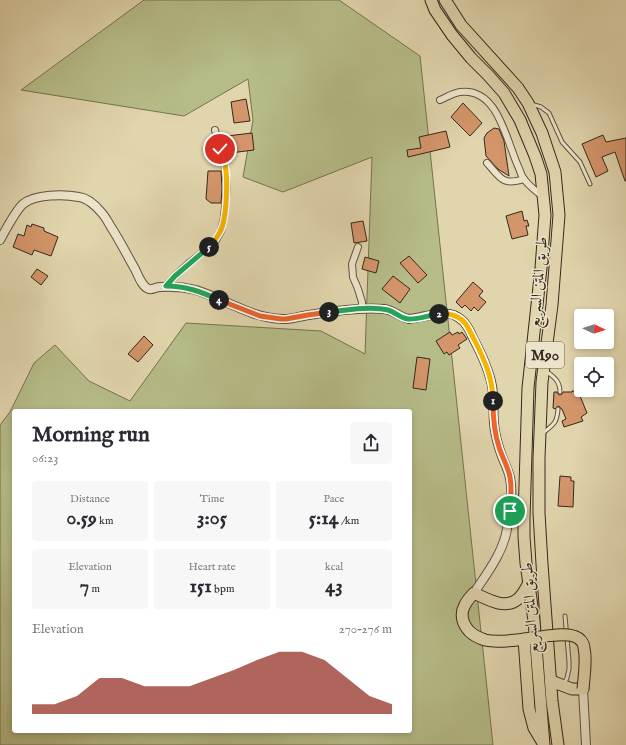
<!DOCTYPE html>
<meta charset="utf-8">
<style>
:root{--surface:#fff;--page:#f7f7f7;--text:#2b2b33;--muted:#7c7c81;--accent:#8f2418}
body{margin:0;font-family:"IM FELL English",Amiri,serif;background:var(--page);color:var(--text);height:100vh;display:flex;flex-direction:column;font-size:15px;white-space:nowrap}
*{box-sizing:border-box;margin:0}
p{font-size:13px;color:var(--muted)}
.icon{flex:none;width:22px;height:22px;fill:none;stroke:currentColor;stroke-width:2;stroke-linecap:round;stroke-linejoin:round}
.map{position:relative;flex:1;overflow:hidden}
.panel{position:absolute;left:12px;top:409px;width:400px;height:324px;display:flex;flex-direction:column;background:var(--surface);border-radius:4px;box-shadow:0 2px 6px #0003}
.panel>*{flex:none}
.needle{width:26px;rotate:94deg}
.tools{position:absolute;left:574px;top:309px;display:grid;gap:8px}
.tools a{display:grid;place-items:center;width:40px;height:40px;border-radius:4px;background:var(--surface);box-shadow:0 2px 6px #0003;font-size:20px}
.pin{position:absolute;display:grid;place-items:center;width:34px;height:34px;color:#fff;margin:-17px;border:2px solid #fff;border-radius:50%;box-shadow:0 1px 4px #0007}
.km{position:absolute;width:20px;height:20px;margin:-10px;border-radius:50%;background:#222;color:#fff;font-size:11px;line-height:20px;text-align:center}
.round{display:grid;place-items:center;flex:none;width:42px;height:42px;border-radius:4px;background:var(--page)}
.summary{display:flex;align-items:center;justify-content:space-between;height:68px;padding:0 20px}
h1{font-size:22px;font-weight:700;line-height:30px}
.stats{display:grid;grid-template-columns:repeat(3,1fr);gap:6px;height:68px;padding:4px 20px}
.stats div{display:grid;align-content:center;border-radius:4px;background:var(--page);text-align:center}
.stats b{font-size:20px;font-weight:700}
.stats small{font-size:11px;font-weight:400}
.stats p{font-size:11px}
.chart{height:112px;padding:8px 20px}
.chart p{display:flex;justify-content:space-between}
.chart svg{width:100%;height:72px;margin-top:4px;fill:var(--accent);opacity:.7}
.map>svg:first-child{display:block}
.green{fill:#b6bc88;stroke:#767252;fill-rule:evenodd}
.building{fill:#d4956a;stroke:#35281d}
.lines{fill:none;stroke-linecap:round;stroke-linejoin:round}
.service-casing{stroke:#605341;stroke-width:5}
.minor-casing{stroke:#605341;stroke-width:8}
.tertiary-casing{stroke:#605341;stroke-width:10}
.motorway-casing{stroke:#35281d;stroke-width:13}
.service{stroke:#ece4ca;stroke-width:3}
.minor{stroke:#ece4ca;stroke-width:6}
.tertiary{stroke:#ece4ca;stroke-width:8}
.motorway{stroke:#e1d5ad;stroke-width:11}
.motorway-bridge-casing{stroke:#35281d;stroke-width:13;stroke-linecap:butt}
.motorway-bridge{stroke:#e1d5ad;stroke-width:11}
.split-1-casing{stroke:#fff;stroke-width:8}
.split-2-casing{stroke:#fff;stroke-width:8}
.split-3-casing{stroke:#fff;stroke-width:8}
.split-4-casing{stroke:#fff;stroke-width:8}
.split-5-casing{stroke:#fff;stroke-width:8}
.split-6-casing{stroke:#fff;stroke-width:8}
.split-1{stroke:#f0652b;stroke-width:5}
.split-2{stroke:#f5b400;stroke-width:5}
.split-3{stroke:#22a559;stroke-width:5}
.split-4{stroke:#f0652b;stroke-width:5}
.split-5{stroke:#22a559;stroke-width:5}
.split-6{stroke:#f5b400;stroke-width:5}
.labels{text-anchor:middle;stroke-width:3;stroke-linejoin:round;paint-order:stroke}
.shield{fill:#ece4ca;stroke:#6c6051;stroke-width:1}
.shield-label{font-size:15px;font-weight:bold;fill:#35281d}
.street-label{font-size:16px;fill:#35281d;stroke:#ece4ca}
</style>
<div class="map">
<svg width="626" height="745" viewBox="0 0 626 745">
<rect width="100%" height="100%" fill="#e1d5ad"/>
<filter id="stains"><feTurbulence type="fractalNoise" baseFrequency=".005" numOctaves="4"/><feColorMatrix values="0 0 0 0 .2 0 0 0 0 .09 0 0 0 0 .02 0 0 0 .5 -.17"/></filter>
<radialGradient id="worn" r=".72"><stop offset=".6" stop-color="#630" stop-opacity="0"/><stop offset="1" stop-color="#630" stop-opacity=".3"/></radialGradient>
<path class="green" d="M 144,0 L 339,0 L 420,56 L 493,745 L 0,745 L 0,425 L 10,412 L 34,363 L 55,345 L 89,381 L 130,401 L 186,323 L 321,331 L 365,354 L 372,157 L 283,192 L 243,177 L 253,120 L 248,79 L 184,116 L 21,90 ZM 14,411 L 410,411 L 410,731 L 14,731 Z"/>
<g class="building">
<path d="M 246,99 L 250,121 L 234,123 L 231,102 Z"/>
<path d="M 463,103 L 482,123 L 470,136 L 451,117 Z"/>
<path d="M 494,128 L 499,129 L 504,141 L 509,176 L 498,169 L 486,156 L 484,138 L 487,133 Z"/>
<path d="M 446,131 L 450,147 L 408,157 L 407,150 L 421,148 L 419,137 Z"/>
<path d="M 252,133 L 254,150 L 230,153 L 227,136 Z"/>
<path d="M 603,135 L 606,142 L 626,138 L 626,181 L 625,181 L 615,152 L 602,157 L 608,171 L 596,177 L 582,144 Z"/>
<path d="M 208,171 L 221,171 L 222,188 L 221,203 L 211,203 L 206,199 Z"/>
<path d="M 522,211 L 524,221 L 527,220 L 529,226 L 526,226 L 528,235 L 512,239 L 506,216 Z"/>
<path d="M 363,221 L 367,241 L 354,243 L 351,223 Z"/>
<path d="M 32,224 L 44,228 L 44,231 L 58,237 L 51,256 L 34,250 L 32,255 L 13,247 L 18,234 L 24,236 L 27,225 L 31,227 Z"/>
<path d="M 409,256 L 427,275 L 418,283 L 400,263 Z"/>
<path d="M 365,257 L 379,261 L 376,273 L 362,269 Z"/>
<path d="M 37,269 L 48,276 L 41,285 L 31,277 Z"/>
<path d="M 393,276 L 410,289 L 400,303 L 382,289 Z"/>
<path d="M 473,282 L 483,291 L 479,296 L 486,302 L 478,311 L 474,307 L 471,311 L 465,305 L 462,308 L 456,302 Z"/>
<path d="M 450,332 L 452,335 L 458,332 L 459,334 L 462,332 L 467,339 L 458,345 L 460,348 L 449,355 L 447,352 L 444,354 L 436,341 Z"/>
<path d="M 144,336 L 153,345 L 138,362 L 128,354 Z"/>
<path d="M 417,357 L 430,359 L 426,390 L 413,388 Z"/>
<path d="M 572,391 L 578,391 L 587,413 L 581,417 L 583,421 L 564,427 L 562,421 L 566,419 L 562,409 L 561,409 L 560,407 L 558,406 L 555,409 L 553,408 L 554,392 L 557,392 L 558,394 L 560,395 L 562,394 L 563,392 L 572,392 Z"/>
<path d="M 560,476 L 571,477 L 571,481 L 574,481 L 573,507 L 558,506 Z"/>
</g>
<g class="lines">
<g class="service-casing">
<g id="service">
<path d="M 531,104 L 541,107 L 549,113 L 562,142 L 580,162 L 590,184"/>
<path d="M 546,371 C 554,377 560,381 560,392"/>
<path d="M 543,433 C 554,424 557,423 558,409"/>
<path d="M 564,684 L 567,678 L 569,669 L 569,661 L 565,616"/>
</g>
</g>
<g class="minor-casing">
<g id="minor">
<path d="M 440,100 C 447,97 453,93 460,92 C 498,87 506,140 518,166 C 520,170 521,176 524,179 C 529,186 536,191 542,196"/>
<path d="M 487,163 C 501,178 502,186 524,179"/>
<path d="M 358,247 L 352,264 L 353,277 L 358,289 L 362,302 L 362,309"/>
<path d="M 166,286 L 175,276 L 188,264 L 207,249 L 216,240 L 221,231 L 224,217 L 227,188 L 225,164 L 220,149 L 215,130"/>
</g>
</g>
<g class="tertiary-casing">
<g id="tertiary">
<path d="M 0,240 C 5,231 16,210 23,204 C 35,194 64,194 79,197 C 87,198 96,206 101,212 C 105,216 108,222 111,227 C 120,241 127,255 135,269 C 138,275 142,287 149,289 C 152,290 156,287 160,287 C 173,286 184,287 196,290 C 225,299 251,318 282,319 C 291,320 300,316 309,315 C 333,311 361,307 384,309 C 394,310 399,317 409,319 C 422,318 442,310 454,315 C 458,317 461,319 464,322 C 468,327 471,333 473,338 C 481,353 489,369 492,386 C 495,401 492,416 495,431 C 497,443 501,455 506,466 C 507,469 508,471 509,474 C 514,491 510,511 507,529 C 503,553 487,573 474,593"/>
<path d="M 583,689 L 586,745"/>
</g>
</g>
<g class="motorway-casing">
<g id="motorway">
<path d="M 431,0 L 435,10 L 452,35 L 471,58 L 488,75 L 504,93 L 520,120 L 535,156 L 541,174 L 545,215 L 541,268 L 528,388 L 524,518 L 524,537 L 526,563 L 534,621 L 544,745"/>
<path d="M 445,0 L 461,25 L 518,88 L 528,103 L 542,133 L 555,172 L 559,215 L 552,305 L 542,382 L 539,458 L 539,513 L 542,564 L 552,701 L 558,745"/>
<path d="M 529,583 C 526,588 523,595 518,599 C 505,610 487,599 474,593 C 462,605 457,617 469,631 C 473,635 479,638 485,640 C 497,643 519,640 532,638"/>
<path d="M 524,639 L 529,709 L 534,728 L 543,743"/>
<path d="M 551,681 L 572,689 L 583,689"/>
</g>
</g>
<use href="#service" class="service"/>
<use href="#minor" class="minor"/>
<use href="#tertiary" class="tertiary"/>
<use href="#motorway" class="motorway"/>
<g class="motorway-bridge-casing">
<path id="motorway-bridge" d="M 532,638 C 543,637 568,631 578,638 C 581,640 584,644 584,648 C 587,660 584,676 583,689"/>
</g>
<use href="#motorway-bridge" class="motorway-bridge"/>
</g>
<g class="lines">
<g class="split-1-casing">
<path id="split-1" d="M 493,401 C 493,417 494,432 499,447 C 502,457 508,467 510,477 C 512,488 511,500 510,511"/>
</g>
<g class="split-2-casing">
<path id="split-2" d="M 439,314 C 447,313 455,314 462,320 C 468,325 470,332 474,339 C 484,359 493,378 493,401"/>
</g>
<g class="split-3-casing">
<path id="split-3" d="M 329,312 C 346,310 371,306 388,310 C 395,312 400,318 408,319 C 418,320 429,315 439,314"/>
</g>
<g class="split-4-casing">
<path id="split-4" d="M 219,300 L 260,316 L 281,319 L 286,319 L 308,315 L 329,312"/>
</g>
<g class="split-5-casing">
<path id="split-5" d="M 209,247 L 175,276 L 166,286 C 186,286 202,292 219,300"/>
</g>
<g class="split-6-casing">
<path id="split-6" d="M 209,247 C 213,243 217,238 220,232 C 227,219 228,179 225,164 C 224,159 221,154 220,149"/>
</g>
<use href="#split-1" class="split-1"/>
<use href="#split-2" class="split-2"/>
<use href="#split-3" class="split-3"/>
<use href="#split-4" class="split-4"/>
<use href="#split-5" class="split-5"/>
<use href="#split-6" class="split-6"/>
</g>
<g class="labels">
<rect class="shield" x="526" y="342" width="38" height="26" rx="3"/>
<g class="shield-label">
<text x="545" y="360">M90</text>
</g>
<g class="street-label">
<text transform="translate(537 282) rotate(-85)" y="6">طريق المتن السريع</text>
<text transform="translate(529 608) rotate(-94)" y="6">طريق المتن السريع</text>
</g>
</g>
<rect width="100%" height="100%" filter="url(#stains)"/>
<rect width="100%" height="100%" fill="url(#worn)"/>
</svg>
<div class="tools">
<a><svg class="needle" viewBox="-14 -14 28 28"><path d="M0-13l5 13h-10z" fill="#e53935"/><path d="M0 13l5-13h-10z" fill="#7c7c81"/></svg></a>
<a><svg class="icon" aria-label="locate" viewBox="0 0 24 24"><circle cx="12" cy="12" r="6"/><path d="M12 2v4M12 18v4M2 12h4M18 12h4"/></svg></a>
</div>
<div class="pin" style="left:510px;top:511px;background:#1e9e55"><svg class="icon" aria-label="arrive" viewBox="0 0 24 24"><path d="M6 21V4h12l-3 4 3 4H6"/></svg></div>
<div class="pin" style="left:220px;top:149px;background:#d93025"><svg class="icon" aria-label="check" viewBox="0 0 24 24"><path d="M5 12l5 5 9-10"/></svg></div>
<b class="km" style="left:493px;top:401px">1</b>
<b class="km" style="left:439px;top:314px">2</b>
<b class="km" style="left:329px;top:312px">3</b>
<b class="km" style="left:219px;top:300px">4</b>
<b class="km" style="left:209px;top:247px">5</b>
<section class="panel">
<div class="summary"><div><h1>Morning run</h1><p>06:23</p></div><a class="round"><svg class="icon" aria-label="share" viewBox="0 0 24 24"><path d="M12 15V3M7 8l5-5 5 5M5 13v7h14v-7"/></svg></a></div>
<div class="stats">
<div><p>Distance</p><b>0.59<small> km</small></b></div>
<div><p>Time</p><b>3:05</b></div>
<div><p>Pace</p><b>5:14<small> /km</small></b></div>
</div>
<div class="stats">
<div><p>Elevation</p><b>7<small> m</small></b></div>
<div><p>Heart rate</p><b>151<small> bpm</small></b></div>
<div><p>kcal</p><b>43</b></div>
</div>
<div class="chart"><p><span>Elevation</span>270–276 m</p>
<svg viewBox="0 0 160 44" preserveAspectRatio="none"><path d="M0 44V38L10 38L20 33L30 22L40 22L50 27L60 27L70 27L80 22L90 17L100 11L110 6L120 6L130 11L140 22L150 33L160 38V44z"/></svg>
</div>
</section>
</div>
